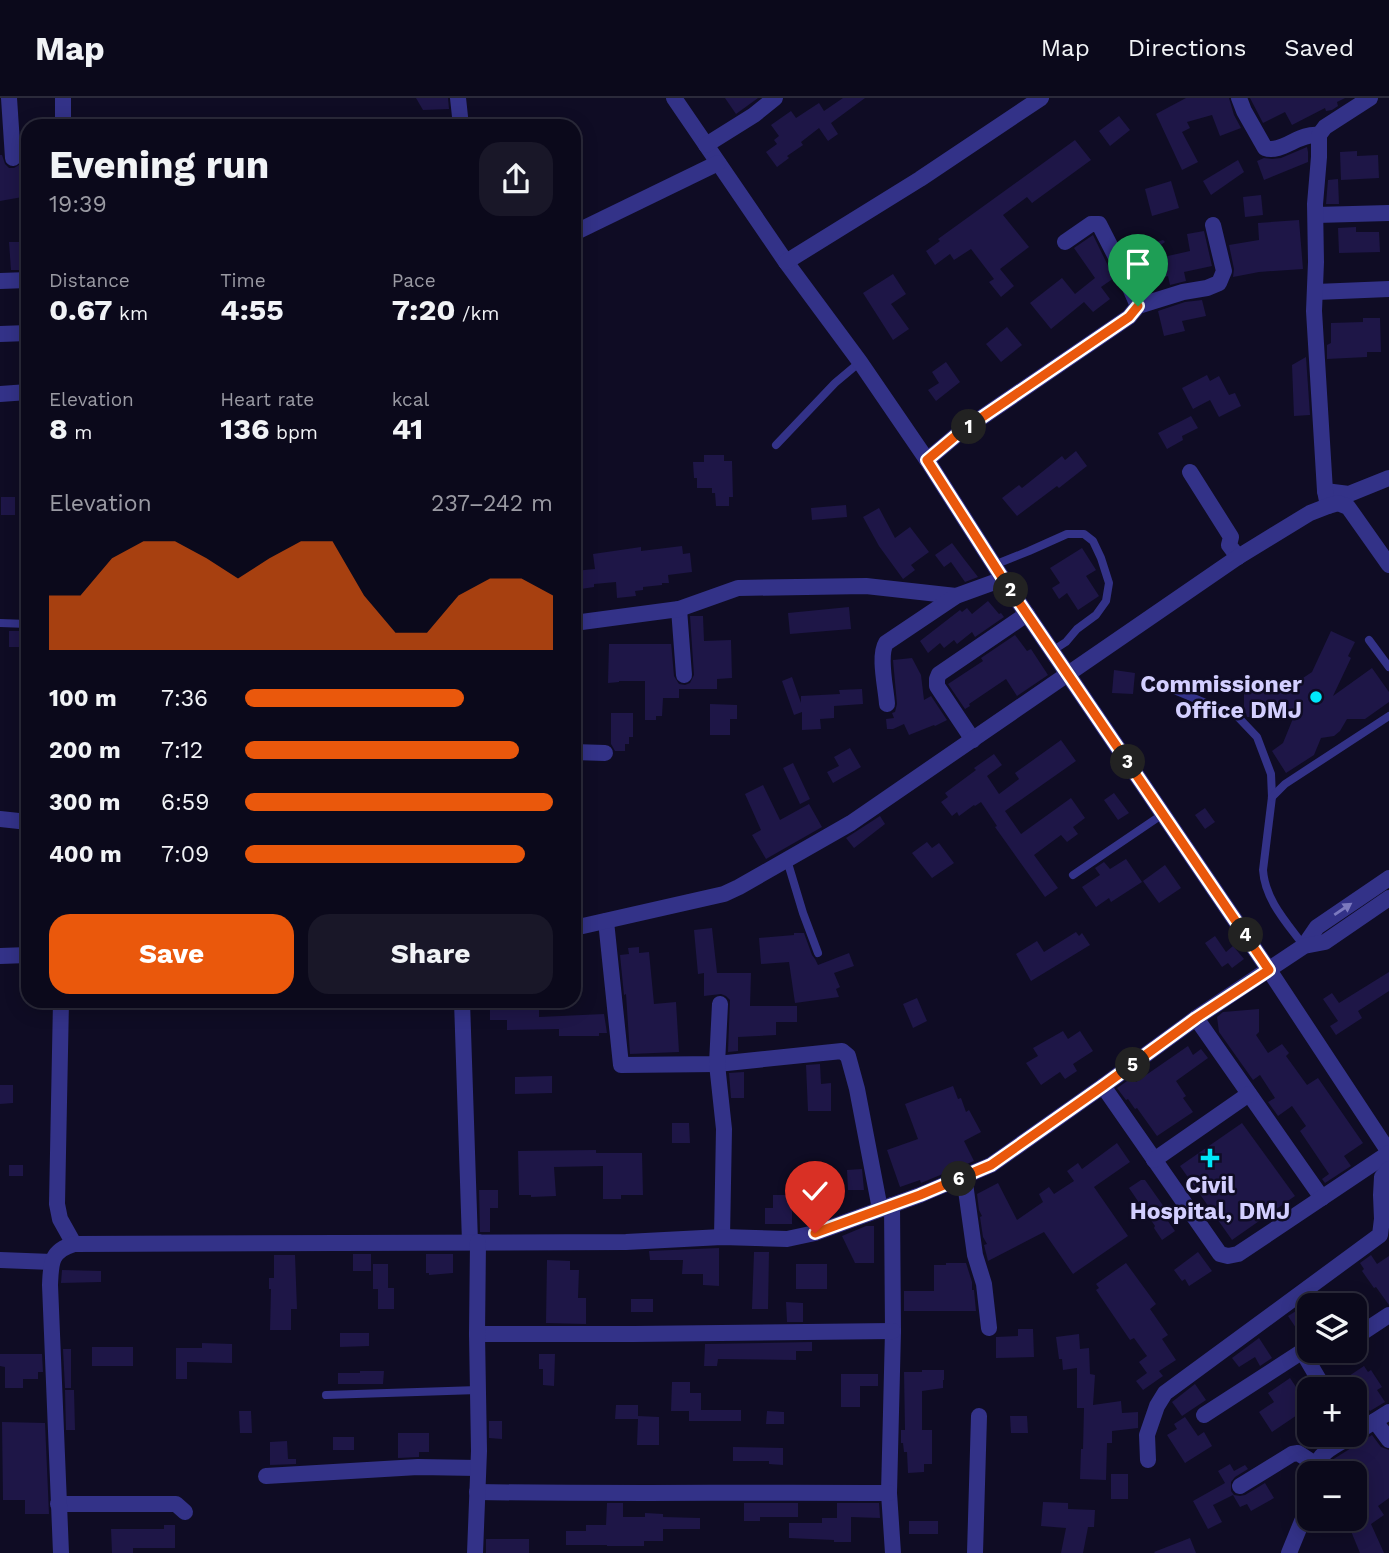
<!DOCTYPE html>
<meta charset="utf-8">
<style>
:root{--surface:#0b091b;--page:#191728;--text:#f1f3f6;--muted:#9a9aa3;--line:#2b2a3a;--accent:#ea580c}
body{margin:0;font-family:"Work Sans",sans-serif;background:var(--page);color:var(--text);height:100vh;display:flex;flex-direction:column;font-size:26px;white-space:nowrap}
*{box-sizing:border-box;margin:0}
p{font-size:23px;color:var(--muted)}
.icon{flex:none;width:38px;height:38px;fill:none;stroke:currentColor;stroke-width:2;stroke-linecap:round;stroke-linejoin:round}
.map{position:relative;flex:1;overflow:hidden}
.panel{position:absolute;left:21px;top:21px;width:560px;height:889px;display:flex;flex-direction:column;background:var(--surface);border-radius:21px;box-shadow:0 4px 18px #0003,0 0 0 2px var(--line)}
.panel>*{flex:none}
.controls{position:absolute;left:1297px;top:1195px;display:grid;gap:14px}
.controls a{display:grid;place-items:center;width:70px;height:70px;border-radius:14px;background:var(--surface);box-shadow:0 4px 18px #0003,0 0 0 2px var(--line);font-size:35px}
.pin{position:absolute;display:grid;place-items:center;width:60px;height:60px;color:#fff;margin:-72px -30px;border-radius:50% 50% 50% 0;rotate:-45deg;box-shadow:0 0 7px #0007}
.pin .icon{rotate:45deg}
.km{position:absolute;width:35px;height:35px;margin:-18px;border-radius:50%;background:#222;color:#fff;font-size:19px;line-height:35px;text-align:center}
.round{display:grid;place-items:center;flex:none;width:74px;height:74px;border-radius:21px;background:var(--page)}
.head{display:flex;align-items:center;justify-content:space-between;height:119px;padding:0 28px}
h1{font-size:38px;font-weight:700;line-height:52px}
.figures{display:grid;grid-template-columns:repeat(3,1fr);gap:10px;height:119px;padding:7px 28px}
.figures div{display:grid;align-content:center}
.figures b{font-size:30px;font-weight:700}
.figures small{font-size:19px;font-weight:400}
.figures p{font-size:19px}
.chart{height:196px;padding:14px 28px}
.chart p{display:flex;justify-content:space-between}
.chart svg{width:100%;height:126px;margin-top:7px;fill:var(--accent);opacity:.7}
.button{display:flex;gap:14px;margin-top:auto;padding:14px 28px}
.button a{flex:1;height:80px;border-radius:21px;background:var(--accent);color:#fff;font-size:28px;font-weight:700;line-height:80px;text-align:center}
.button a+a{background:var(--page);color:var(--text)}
ul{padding:0 28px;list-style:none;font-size:23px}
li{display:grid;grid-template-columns:112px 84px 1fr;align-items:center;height:52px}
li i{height:18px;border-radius:9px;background:var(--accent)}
header{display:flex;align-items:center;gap:42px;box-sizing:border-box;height:98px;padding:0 35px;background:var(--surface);border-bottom:2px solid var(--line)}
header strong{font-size:33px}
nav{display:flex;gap:38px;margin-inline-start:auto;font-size:24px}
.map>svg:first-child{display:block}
.building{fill:#1e1647}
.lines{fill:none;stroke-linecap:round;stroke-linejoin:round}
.service{stroke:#333288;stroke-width:8}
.minor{stroke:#333288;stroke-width:16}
.oneway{fill:#7b79be}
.route-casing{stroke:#fff;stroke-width:14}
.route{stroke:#ea580c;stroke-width:9}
.poi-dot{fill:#00e8fa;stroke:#0f0c24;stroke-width:2.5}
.labels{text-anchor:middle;stroke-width:5;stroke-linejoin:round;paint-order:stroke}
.poi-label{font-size:23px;font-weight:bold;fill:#d3cfff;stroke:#0f0c24;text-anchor:end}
</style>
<header>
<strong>Map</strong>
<nav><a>Map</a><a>Directions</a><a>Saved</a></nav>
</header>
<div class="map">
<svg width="1389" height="1455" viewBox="0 0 1389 1455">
<rect width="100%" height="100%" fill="#0f0c24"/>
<g class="building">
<path d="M 416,0 L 448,0 L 449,11 L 423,12 Z"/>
<path d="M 725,0 L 758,0 L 736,16 Z"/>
<path d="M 843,0 L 865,0 L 831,25 L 838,36 L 828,43 L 819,30 L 801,44 L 803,47 L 787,58 L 789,60 L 777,69 L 766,54 L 777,46 L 774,42 L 779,38 L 771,27 L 791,13 L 796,20 L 819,5 L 824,13 Z"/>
<path d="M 1186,0 L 1229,0 L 1234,17 L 1241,30 L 1220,38 L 1212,17 L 1187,24 L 1190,30 L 1182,34 L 1198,64 L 1182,72 L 1156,16 Z"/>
<path d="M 1250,0 L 1345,0 L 1337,4 L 1338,8 L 1332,12 L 1326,13 L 1325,10 L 1292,27 L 1285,14 L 1263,25 Z"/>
<path d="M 1119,18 L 1130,32 L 1110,48 L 1099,33 Z"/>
<path d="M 1075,42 L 1091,62 L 1032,105 L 1027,99 L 1003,117 L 1029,149 L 1000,171 L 1014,188 L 1001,199 L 989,184 L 994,181 L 971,151 L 954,162 L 950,156 L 935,167 L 926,153 L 940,143 L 938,141 Z"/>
<path d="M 1307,49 L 1308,54 L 1308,64 L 1264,82 L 1257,63 L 1264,60 L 1272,61 L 1281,60 Z"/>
<path d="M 1357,53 L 1357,58 L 1378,57 L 1379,80 L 1341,82 L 1340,54 Z"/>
<path d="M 23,54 L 28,54 L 28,98 L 0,103 L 0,57 L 2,57 L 5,66 L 9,70 L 14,70 L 22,65 Z"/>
<path d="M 1238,62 L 1244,74 L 1211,97 L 1203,83 Z"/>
<path d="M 1338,81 L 1339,106 L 1326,106 L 1328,82 Z"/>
<path d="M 1171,83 L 1179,110 L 1152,118 L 1145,91 Z"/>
<path d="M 1261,97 L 1263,117 L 1245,119 L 1243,99 Z"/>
<path d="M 1299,122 L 1303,171 L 1259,174 L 1233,179 L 1234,171 L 1229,147 L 1259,142 L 1258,125 Z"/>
<path d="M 1356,129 L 1356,134 L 1379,134 L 1380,154 L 1339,155 L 1338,130 Z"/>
<path d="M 1204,133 L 1212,168 L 1184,174 L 1186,183 L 1170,187 L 1168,178 L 1145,185 L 1138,163 L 1132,167 L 1125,154 L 1163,142 L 1165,144 L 1155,151 L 1159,160 L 1190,153 L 1187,136 Z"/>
<path d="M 1093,137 L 1114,180 L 1101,189 L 1110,201 L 1093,214 L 1084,204 L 1051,231 L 1030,205 L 1062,180 L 1075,196 L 1095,180 L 1074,150 Z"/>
<path d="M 9,144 L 28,144 L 28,172 L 11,172 Z"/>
<path d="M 893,176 L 906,196 L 891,206 L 909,231 L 893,242 L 863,195 Z"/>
<path d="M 1202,202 L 1206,218 L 1182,223 L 1185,233 L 1164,238 L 1158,213 L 1185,204 Z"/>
<path d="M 1363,220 L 1380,220 L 1381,254 L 1367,254 L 1367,259 L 1327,261 L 1327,247 L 1331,245 L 1331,225 L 1363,224 Z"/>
<path d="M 1007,229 L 1022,247 L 1001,264 L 986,246 Z"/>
<path d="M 1306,259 L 1310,317 L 1294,318 L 1292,267 Z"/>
<path d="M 946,264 L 960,284 L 936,303 L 928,292 L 939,285 L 932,274 Z"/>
<path d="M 1207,277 L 1210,283 L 1219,278 L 1229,297 L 1235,295 L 1241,308 L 1219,319 L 1210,302 L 1193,311 L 1182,290 Z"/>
<path d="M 1191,318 L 1198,330 L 1182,338 L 1183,342 L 1167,351 L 1158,335 Z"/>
<path d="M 1076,353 L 1087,368 L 1059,390 L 1057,388 L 1017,418 L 1002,400 L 1019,387 L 1022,390 L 1062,358 L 1065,362 Z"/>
<path d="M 704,357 L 724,357 L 724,363 L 732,363 L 733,399 L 729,399 L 729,408 L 716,408 L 715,395 L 712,395 L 712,390 L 697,390 L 697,380 L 694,380 L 693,364 L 704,364 Z"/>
<rect x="1" y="399" width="14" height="18"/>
<path d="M 846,407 L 847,419 L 812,422 L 811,410 Z"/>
<path d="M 879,410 L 895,440 L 910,429 L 929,454 L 911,467 L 915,472 L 903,481 L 879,448 L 863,419 Z"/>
<path d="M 952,445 L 964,461 L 978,479 L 965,484 L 951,464 L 944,469 L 935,457 Z"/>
<path d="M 682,448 L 683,456 L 690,455 L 692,474 L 668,477 L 669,485 L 662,485 L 662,487 L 643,489 L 643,492 L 635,493 L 636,498 L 617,500 L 616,484 L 594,486 L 594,489 L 574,492 L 574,473 L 595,471 L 593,456 L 641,449 L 641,453 Z"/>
<path d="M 1082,450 L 1096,472 L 1086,478 L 1099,498 L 1078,512 L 1067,495 L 1059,501 L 1052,490 L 1060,485 L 1050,470 Z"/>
<path d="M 988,503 L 999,516 L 1001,515 L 1004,519 L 975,539 L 972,534 L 957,546 L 954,542 L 944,550 L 940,545 L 928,555 L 920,543 L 960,512 L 962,514 L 967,510 L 972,516 Z"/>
<path d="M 849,509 L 851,531 L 790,536 L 788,515 Z"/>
<path d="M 690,518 L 703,518 L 704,543 L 731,542 L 732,580 L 717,581 L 717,591 L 679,591 L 679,600 L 663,600 L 662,618 L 656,618 L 656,622 L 645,622 L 645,583 L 619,583 L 619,584 L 608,585 L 609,546 L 671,546 L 671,544 L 674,578 L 679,586 L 685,587 L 690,585 L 694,577 Z"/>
<rect x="9" y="533" width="19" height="16"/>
<path d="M 1331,533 L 1355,544 L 1348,558 L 1351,560 L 1333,598 L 1372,570 L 1389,594 L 1389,604 L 1365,621 L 1347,621 L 1340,633 L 1334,638 L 1321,640 L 1314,657 L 1286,675 L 1272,653 L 1283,645 L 1294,618 L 1247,619 L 1246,615 L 1244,615 L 1244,589 L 1291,588 L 1312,574 Z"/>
<path d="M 1015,537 L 1027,553 L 1031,551 L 1048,577 L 1017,598 L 1006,581 L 969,606 L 970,608 L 965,611 L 948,586 L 983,563 L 981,560 Z"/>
<path d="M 912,560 L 921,577 L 924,602 L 931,598 L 947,622 L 935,628 L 934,627 L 909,637 L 904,626 L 893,631 L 887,631 L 886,621 L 894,620 L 892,615 L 895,614 L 897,606 L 893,562 Z"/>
<path d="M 1114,572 L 1135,575 L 1133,596 L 1112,595 Z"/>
<path d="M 792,579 L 801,605 L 801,598 L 840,596 L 839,592 L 862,591 L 863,606 L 834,608 L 834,620 L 820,621 L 821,631 L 802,632 L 802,614 L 794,617 L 782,583 Z"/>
<path d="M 710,606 L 737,607 L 737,621 L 730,621 L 730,637 L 710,637 Z"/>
<path d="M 611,615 L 633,615 L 633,639 L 629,639 L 629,646 L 625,646 L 625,653 L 615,653 L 611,646 Z"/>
<path d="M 1061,642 L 1076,663 L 1005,713 L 1021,736 L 1071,700 L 1085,720 L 1073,729 L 1078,736 L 1067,744 L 1061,737 L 1034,757 L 1058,790 L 1045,799 L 995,729 L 997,728 L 981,704 L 975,708 L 974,707 L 959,718 L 957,714 L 952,718 L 941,704 L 948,699 L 945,695 L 976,672 L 974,670 L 994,656 L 1002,667 L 987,678 L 999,696 L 1019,681 L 1015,675 Z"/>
<path d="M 850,650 L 861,669 L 833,685 L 827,674 L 839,668 L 834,659 Z"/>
<path d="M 793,665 L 810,701 L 800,706 L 783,670 Z"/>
<path d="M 763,687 L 780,722 L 809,706 L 822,729 L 766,761 L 752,737 L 761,732 L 745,696 Z"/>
<path d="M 1114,695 L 1129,715 L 1118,722 L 1104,702 Z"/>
<path d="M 1205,710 L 1215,724 L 1205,731 L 1195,717 Z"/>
<path d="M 880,718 L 885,726 L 854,750 L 846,740 Z"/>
<path d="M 927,744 L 932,750 L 939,745 L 954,765 L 932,780 L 912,755 Z"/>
<path d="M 1126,761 L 1142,784 L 1111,804 L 1109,800 L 1096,809 L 1082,789 L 1100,777 L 1095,770 L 1104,764 L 1110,771 Z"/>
<path d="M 1165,767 L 1181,790 L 1159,805 L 1143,783 Z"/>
<path d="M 712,830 L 717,875 L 751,875 L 750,908 L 797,908 L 797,924 L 776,924 L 776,937 L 738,939 L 738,953 L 728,954 L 730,902 L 726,898 L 721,896 L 704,898 L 704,875 L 698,876 L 694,832 Z"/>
<path d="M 1076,834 L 1079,838 L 1082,835 L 1090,847 L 1031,883 L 1016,856 L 1037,843 L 1044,854 Z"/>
<path d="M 794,835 L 804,835 L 812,857 L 815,861 L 818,867 L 849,855 L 854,868 L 834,875 L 840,889 L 836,891 L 839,899 L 795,905 L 789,864 L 761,866 L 759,840 L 794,837 Z"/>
<path d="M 1215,838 L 1226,854 L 1233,848 L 1244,861 L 1232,870 L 1228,865 L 1222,869 L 1205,845 Z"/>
<path d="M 639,849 L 639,855 L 649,854 L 654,906 L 676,904 L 679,954 L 630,956 L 626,896 L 624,897 L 620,857 L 629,856 L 628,850 Z"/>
<path d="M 1389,874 L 1389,893 L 1358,913 L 1362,920 L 1336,937 L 1330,928 L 1338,923 L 1323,901 L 1332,895 L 1339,905 Z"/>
<path d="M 917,900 L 927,923 L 913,930 L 903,906 Z"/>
<path d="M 490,903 L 539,903 L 539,919 L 604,916 L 607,935 L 599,935 L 599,938 L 559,938 L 559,931 L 507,932 L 507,922 L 490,922 Z"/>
<path d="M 1259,911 L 1259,934 L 1256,937 L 1268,955 L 1282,946 L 1289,955 L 1286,958 L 1307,987 L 1318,980 L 1363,1045 L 1344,1058 L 1351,1068 L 1325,1085 L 1322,1081 L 1329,1076 L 1300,1033 L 1306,1028 L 1292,1008 L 1278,1018 L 1268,1004 L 1275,1000 L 1260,977 L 1253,982 L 1219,934 L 1217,919 L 1223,914 Z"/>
<path d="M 1063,933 L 1068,941 L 1080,933 L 1093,953 L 1073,966 L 1077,973 L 1065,981 L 1060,974 L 1041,987 L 1026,965 L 1038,958 L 1033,950 Z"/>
<path d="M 1188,948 L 1193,957 L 1201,951 L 1208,960 L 1176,983 L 1186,998 L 1183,1000 L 1193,1014 L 1157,1038 L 1137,1010 L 1135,1011 L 1128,1001 L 1126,1002 L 1117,990 L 1133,979 L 1136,984 Z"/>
<path d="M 820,966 L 821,986 L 831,985 L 831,1013 L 808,1013 L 806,967 Z"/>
<path d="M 744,974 L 744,1000 L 731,1000 L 729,975 Z"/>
<path d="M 552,978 L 552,995 L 515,996 L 515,979 Z"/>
<path d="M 0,987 L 13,987 L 13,1005 L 0,1006 Z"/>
<path d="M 953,988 L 958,1001 L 961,1000 L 966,1014 L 969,1012 L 981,1034 L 964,1043 L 974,1063 L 921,1085 L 920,1082 L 900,1089 L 887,1052 L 918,1041 L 905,1006 Z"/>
<path d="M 672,1025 L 689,1025 L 690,1045 L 672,1045 Z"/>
<path d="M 1242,1025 L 1295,1098 L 1232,1142 L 1180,1068 Z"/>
<path d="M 1117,1045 L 1130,1064 L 1094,1089 L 1128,1138 L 1073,1176 L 1044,1134 L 988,1163 L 984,1147 L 987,1146 L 983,1139 L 980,1119 L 982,1118 L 979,1112 L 977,1096 L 998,1085 L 1017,1122 L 1043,1104 L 1039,1096 L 1049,1089 L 1054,1096 L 1074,1083 L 1067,1073 L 1078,1065 L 1082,1071 Z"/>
<path d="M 596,1052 L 596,1055 L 642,1055 L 643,1097 L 621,1097 L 621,1101 L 603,1101 L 603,1068 L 554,1069 L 556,1098 L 531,1099 L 531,1097 L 519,1097 L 518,1053 Z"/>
<rect x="9" y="1067" width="14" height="11"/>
<path d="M 862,1071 L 864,1092 L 848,1092 L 847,1072 Z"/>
<path d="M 1141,1082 L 1145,1082 L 1169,1116 L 1165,1119 L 1175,1133 L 1162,1142 L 1154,1130 L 1155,1128 L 1129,1090 Z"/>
<path d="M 479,1092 L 498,1092 L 498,1110 L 490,1110 L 490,1134 L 480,1134 Z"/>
<path d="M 773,1097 L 792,1097 L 792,1126 L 765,1126 L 765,1110 L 773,1110 Z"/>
<path d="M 866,1128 L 874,1128 L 874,1165 L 855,1165 L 842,1138 Z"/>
<path d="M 719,1150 L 719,1188 L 703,1187 L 703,1176 L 682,1176 L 683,1162 L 650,1162 L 649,1153 Z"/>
<path d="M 754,1154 L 769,1154 L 768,1211 L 752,1211 Z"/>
<path d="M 1198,1154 L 1212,1173 L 1189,1188 L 1185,1181 L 1182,1183 L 1174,1172 Z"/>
<rect x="353" y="1156" width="18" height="17"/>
<path d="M 426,1156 L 453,1156 L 453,1175 L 429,1177 L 429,1175 L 426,1175 Z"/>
<path d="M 274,1157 L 295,1157 L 297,1211 L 291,1211 L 291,1232 L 270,1232 L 271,1191 L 269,1191 L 269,1180 L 274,1180 Z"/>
<path d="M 1371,1157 L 1377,1166 L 1389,1158 L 1389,1207 L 1376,1189 L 1374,1190 L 1362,1173 L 1364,1171 L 1360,1165 Z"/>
<path d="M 547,1162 L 570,1163 L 570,1172 L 579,1172 L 578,1200 L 586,1200 L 586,1226 L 546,1225 Z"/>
<path d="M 946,1165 L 966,1165 L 972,1184 L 972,1192 L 974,1192 L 976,1213 L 904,1213 L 904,1193 L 934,1193 L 934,1167 L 946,1167 Z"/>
<path d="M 1126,1165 L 1156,1206 L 1150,1211 L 1168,1237 L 1162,1241 L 1176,1262 L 1159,1273 L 1163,1278 L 1143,1292 L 1136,1283 L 1147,1275 L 1139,1264 L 1147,1258 L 1134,1240 L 1130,1242 L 1096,1192 L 1099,1190 L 1096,1186 Z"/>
<path d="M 373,1166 L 388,1166 L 388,1190 L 394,1190 L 394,1211 L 378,1211 L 378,1191 L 373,1191 Z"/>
<rect x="796" y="1166" width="31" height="25"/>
<path d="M 62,1172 L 101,1173 L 101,1184 L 61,1185 Z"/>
<rect x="631" y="1201" width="22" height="13"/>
<path d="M 786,1204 L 803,1205 L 803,1224 L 787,1224 Z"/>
<path d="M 1309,1205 L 1309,1226 L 1298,1233 L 1288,1218 Z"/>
<path d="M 1018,1231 L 1033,1231 L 1034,1259 L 996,1260 L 996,1239 L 1018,1238 Z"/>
<path d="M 340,1235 L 369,1235 L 369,1248 L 340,1249 Z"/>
<path d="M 1079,1236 L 1080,1251 L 1089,1250 L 1090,1276 L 1095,1277 L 1093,1307 L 1121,1303 L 1122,1315 L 1138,1314 L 1138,1330 L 1112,1333 L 1112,1345 L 1107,1345 L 1106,1382 L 1080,1381 L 1081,1351 L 1083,1351 L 1084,1310 L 1077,1310 L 1077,1270 L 1063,1272 L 1062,1261 L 1059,1261 L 1056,1239 Z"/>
<path d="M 1259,1240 L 1272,1260 L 1260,1268 L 1255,1259 L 1239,1269 L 1232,1260 Z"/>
<path d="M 812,1244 L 812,1253 L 796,1253 L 796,1262 L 718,1261 L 717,1268 L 704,1268 L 705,1246 Z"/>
<path d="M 202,1245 L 232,1246 L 232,1265 L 187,1264 L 187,1281 L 176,1281 L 176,1250 L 202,1250 Z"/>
<rect x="92" y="1249" width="41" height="19"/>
<path d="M 63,1251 L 71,1251 L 71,1290 L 65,1290 Z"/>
<path d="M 0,1256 L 42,1256 L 43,1274 L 38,1274 L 38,1281 L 23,1281 L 23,1290 L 5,1290 L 5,1269 L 0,1268 Z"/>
<path d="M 539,1256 L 555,1256 L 554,1288 L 543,1287 L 543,1271 L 539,1271 Z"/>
<path d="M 1364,1268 L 1368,1274 L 1371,1272 L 1382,1289 L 1377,1292 L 1385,1304 L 1370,1313 L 1362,1302 L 1354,1307 L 1354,1292 L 1335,1292 L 1334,1288 Z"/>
<path d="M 922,1272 L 944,1272 L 944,1282 L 943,1282 L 943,1290 L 922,1293 L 922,1332 L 932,1332 L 932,1366 L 924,1366 L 924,1374 L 908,1375 L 907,1354 L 904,1354 L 903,1345 L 901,1345 L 901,1332 L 905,1332 L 904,1274 L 922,1274 Z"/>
<path d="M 360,1273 L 384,1273 L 383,1286 L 338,1286 L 338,1275 L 360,1275 Z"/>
<path d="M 841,1276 L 878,1276 L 878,1288 L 860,1288 L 860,1309 L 841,1309 Z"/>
<path d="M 1290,1280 L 1296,1289 L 1300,1286 L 1309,1299 L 1309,1309 L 1272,1334 L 1259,1314 L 1274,1304 L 1268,1295 Z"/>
<path d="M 672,1284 L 690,1284 L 690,1295 L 701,1295 L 701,1312 L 741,1312 L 741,1323 L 689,1323 L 689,1313 L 671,1313 Z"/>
<path d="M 1195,1286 L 1206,1302 L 1182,1318 L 1172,1304 Z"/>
<path d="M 65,1292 L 74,1292 L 75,1332 L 66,1332 Z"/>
<path d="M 616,1307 L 638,1307 L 638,1318 L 659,1319 L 659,1347 L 637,1347 L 638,1321 L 615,1321 Z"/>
<path d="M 239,1313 L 251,1313 L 252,1335 L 240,1335 Z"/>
<path d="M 767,1313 L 784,1314 L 784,1326 L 766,1326 Z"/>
<path d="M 1010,1318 L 1027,1318 L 1028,1335 L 1011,1335 Z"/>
<path d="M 1185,1319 L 1198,1338 L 1204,1334 L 1212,1348 L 1185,1365 L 1167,1337 L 1177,1331 L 1174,1326 Z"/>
<path d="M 489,1323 L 502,1323 L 502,1341 L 489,1340 Z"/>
<path d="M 2,1324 L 45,1325 L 49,1416 L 25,1416 L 25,1402 L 3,1402 Z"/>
<path d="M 398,1335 L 429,1335 L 429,1354 L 419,1354 L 419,1359 L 398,1360 Z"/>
<path d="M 1372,1337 L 1381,1349 L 1389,1352 L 1389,1400 L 1378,1408 L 1384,1417 L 1371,1426 L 1384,1455 L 1360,1455 L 1346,1421 L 1354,1421 L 1354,1416 L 1362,1413 L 1358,1407 L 1366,1402 L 1354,1385 L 1354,1376 L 1347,1376 L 1344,1371 L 1340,1374 L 1332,1362 Z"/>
<rect x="333" y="1339" width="21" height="13"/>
<path d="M 287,1343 L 288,1361 L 296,1361 L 296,1366 L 270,1367 L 270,1344 Z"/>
<path d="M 733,1349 L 783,1350 L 783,1367 L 769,1366 L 769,1363 L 733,1363 Z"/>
<path d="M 1230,1366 L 1234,1373 L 1245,1367 L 1248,1371 L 1235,1379 L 1231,1384 L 1231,1393 L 1234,1397 L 1240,1398 L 1245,1397 L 1265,1385 L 1274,1400 L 1251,1413 L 1247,1406 L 1240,1409 L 1233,1397 L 1213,1407 L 1222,1424 L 1208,1431 L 1193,1403 L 1225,1385 L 1218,1373 Z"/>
<rect x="1111" y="1376" width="17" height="25"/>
<path d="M 1043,1404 L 1068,1405 L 1068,1411 L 1095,1412 L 1094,1429 L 1088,1429 L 1083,1455 L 1061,1455 L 1066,1430 L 1041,1428 Z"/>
<path d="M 607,1405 L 623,1405 L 623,1419 L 645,1419 L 645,1415 L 663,1416 L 663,1419 L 700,1420 L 700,1431 L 663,1431 L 663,1443 L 644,1443 L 644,1448 L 607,1448 L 607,1447 L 566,1447 L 566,1433 L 586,1433 L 586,1427 L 606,1427 Z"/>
<path d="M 744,1405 L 798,1405 L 798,1419 L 760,1419 L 760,1423 L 744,1423 Z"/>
<path d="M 837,1405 L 879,1405 L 880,1420 L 851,1419 L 851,1444 L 834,1444 L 834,1442 L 789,1440 L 789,1425 L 822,1425 L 822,1420 L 837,1420 Z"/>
<rect x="909" y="1423" width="29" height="13"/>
<path d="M 164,1427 L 175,1427 L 175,1450 L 133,1450 L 133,1455 L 112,1455 L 111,1431 L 164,1431 Z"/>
<path d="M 1190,1440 L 1196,1455 L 1155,1455 L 1154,1454 Z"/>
<rect x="486" y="1441" width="43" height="14"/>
</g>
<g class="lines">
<g class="service">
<path d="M 776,347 L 835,285 L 860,264"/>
<path d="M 994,467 L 1029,453 L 1067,436 L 1084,436 L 1093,443 L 1101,460 L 1109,485 L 1106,503 L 1096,517 L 1077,531 L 1066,544 L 1052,553"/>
<path d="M 0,525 L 28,526"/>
<path d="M 1369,542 L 1389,569"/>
<path d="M 1167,589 L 1237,618 L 1257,639 L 1271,676 L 1272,699 L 1263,772 C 1265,802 1287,825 1304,848"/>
<path d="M 1272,699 L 1285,686 L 1389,618"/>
<path d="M 787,762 L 803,815 L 818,855"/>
<path d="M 1073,777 L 1163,716"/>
<path d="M 326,1297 L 478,1292"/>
</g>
<g class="minor">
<path d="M 9,0 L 13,60"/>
<path d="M 458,0 L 461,28"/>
<path d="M 674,0 L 786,164 L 860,264 L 927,362 L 1003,481 L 1269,872 L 1389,1054"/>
<path d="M 1239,0 L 1244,13 L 1265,50 C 1281,56 1300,34 1319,37"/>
<path d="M 63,28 L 63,0"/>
<path d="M 706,47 L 754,17 L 775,0"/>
<path d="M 1316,117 L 1389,115"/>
<path d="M 574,135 L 718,65"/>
<path d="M 1065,144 L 1091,126 L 1099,126 L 1121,169 L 1138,208"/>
<path d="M 786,164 L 920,81 L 1041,0"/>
<path d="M 0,183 L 28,182"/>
<path d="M 1316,194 L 1389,191"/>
<path d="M 0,236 L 28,235"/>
<path d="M 0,296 L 28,294"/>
<path d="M 927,362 L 959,335 L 1129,219 L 1138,208 L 1183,194 L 1207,190 L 1219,185 L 1224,173 L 1213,127"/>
<path d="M 1190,374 L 1231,439 L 1229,447 L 1238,459"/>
<path d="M 1325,393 L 1349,396 L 1389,380"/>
<path d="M 1328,408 L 1325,393 L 1314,213 L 1316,164 L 1315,106 L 1319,59 L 1319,37 L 1325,29 L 1370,0"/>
<path d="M 679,511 L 684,577"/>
<path d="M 574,525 L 679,511 L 738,490 L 866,488 L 956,498"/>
<path d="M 887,606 C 886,590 878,558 886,545 L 956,498 L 1003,481"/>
<path d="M 973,642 L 937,588 L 937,581 L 939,576 L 1027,516"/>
<path d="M 574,654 L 605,655"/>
<path d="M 0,721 L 28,724"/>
<path d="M 606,823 L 621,967 L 717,966 L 842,953 L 848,958 L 857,991 L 880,1111"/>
<path d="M 574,830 L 724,796 L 739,789 L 851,725 L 1238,459 L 1310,415 L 1328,408 L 1338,405 L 1348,409 L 1389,467"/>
<path d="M 1304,848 L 1317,829 L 1389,780"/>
<path d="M 0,858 L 28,857"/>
<path d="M 61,903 L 57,1106 L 60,1121 L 74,1146"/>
<path d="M 462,903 L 470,1144"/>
<path d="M 720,906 L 717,966 L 724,1031 L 722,1139"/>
<path d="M 1196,920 L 1322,1100"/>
<path d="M 1103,988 L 1220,1156 L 1228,1158 L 1238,1156 L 1389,1055"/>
<path d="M 1154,1062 L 1249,996"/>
<path d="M 964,1078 L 975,1157 L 984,1186 L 989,1230"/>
<path d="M 892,1107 L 893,1233 L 889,1395 L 893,1455"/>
<path d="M 0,1162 L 52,1164"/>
<path d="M 477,1236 L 634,1236 L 893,1233"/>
<path d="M 1354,1240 L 1389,1217"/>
<path d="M 1302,1253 L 1325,1292"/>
<path d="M 1204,1317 L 1309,1249"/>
<path d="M 1375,1323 L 1389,1342"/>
<path d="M 1354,1336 L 1389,1314"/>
<path d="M 1148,1362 L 1147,1337 L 1157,1308 L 1165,1295 L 1380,1137 L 1382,1121 L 1381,1097 L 1382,1079 L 1389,1071"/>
<path d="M 1314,1374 C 1317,1354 1338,1346 1354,1337"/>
<path d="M 266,1378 L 418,1369 L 478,1370"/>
<path d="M 1240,1388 L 1292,1356 L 1298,1355 L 1315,1366"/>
<path d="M 477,1394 C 614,1396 752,1394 889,1395"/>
<path d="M 58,1406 L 176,1406 L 185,1414"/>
<path d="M 61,1455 L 50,1187 C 51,1166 50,1153 74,1146 L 626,1144 L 722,1139 L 787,1141 L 815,1135 L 920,1097 L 991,1067 L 1103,988 L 1196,920 L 1304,848 L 1325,844 L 1389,800"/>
<path d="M 475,1455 L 479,1353 L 477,1236 L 478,1144"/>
<path d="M 975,1455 L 979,1318"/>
<path d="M 1289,1455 L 1307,1411 L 1309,1400"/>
</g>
</g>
<defs><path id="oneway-solid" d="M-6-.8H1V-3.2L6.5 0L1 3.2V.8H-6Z" transform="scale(1.75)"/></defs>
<use class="oneway" href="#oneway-solid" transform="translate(1343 811) rotate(-34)"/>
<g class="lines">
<g class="route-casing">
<path id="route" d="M 815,1135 L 920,1097 L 991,1067 L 1103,988 L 1196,920 L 1269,872 L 1003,481 L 927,362 L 959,335 L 1129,219 L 1138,208"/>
</g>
<use href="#route" class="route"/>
</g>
<g class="poi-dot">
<circle cx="1316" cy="599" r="7"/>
<path d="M1206.5 1049.5h7v7h7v7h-7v7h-7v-7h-7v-7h7z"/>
</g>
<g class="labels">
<g class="poi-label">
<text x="1302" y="594">Commissioner<tspan x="1302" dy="26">Office DMJ</tspan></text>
<text x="1210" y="1095" text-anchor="middle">Civil<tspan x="1210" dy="26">Hospital, DMJ</tspan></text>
</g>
</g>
</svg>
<div class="controls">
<a><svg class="icon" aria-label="layers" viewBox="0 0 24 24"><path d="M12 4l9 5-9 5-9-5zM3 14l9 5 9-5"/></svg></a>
<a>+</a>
<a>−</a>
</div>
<div class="pin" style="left:1138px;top:208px;background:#1e9e55"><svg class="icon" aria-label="arrive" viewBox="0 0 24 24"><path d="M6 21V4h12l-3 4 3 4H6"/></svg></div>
<div class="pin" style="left:815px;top:1135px;background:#d93025"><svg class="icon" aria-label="check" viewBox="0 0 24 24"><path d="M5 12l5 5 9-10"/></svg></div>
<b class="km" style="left:969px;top:329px">1</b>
<b class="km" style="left:1011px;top:492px">2</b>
<b class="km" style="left:1128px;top:664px">3</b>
<b class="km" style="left:1246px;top:837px">4</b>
<b class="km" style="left:1133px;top:967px">5</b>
<b class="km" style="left:959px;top:1081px">6</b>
<section class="panel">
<div class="head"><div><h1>Evening run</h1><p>19:39</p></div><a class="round"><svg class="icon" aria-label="share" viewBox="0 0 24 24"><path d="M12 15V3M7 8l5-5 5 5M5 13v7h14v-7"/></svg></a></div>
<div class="figures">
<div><p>Distance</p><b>0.67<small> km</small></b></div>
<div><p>Time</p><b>4:55</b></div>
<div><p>Pace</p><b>7:20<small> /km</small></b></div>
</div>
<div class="figures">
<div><p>Elevation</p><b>8<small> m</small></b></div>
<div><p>Heart rate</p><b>136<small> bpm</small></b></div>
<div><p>kcal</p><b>41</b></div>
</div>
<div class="chart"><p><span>Elevation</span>237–242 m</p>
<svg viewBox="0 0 160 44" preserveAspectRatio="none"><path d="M0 44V25L10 25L20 12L30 6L40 6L50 12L60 19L70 12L80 6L90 6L100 25L110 38L120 38L130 25L140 19L150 19L160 25V44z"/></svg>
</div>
<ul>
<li><b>100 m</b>7:36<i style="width:71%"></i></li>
<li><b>200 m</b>7:12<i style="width:89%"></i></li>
<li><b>300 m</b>6:59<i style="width:100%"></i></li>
<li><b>400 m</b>7:09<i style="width:91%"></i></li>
</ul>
<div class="button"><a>Save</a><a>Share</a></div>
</section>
</div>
